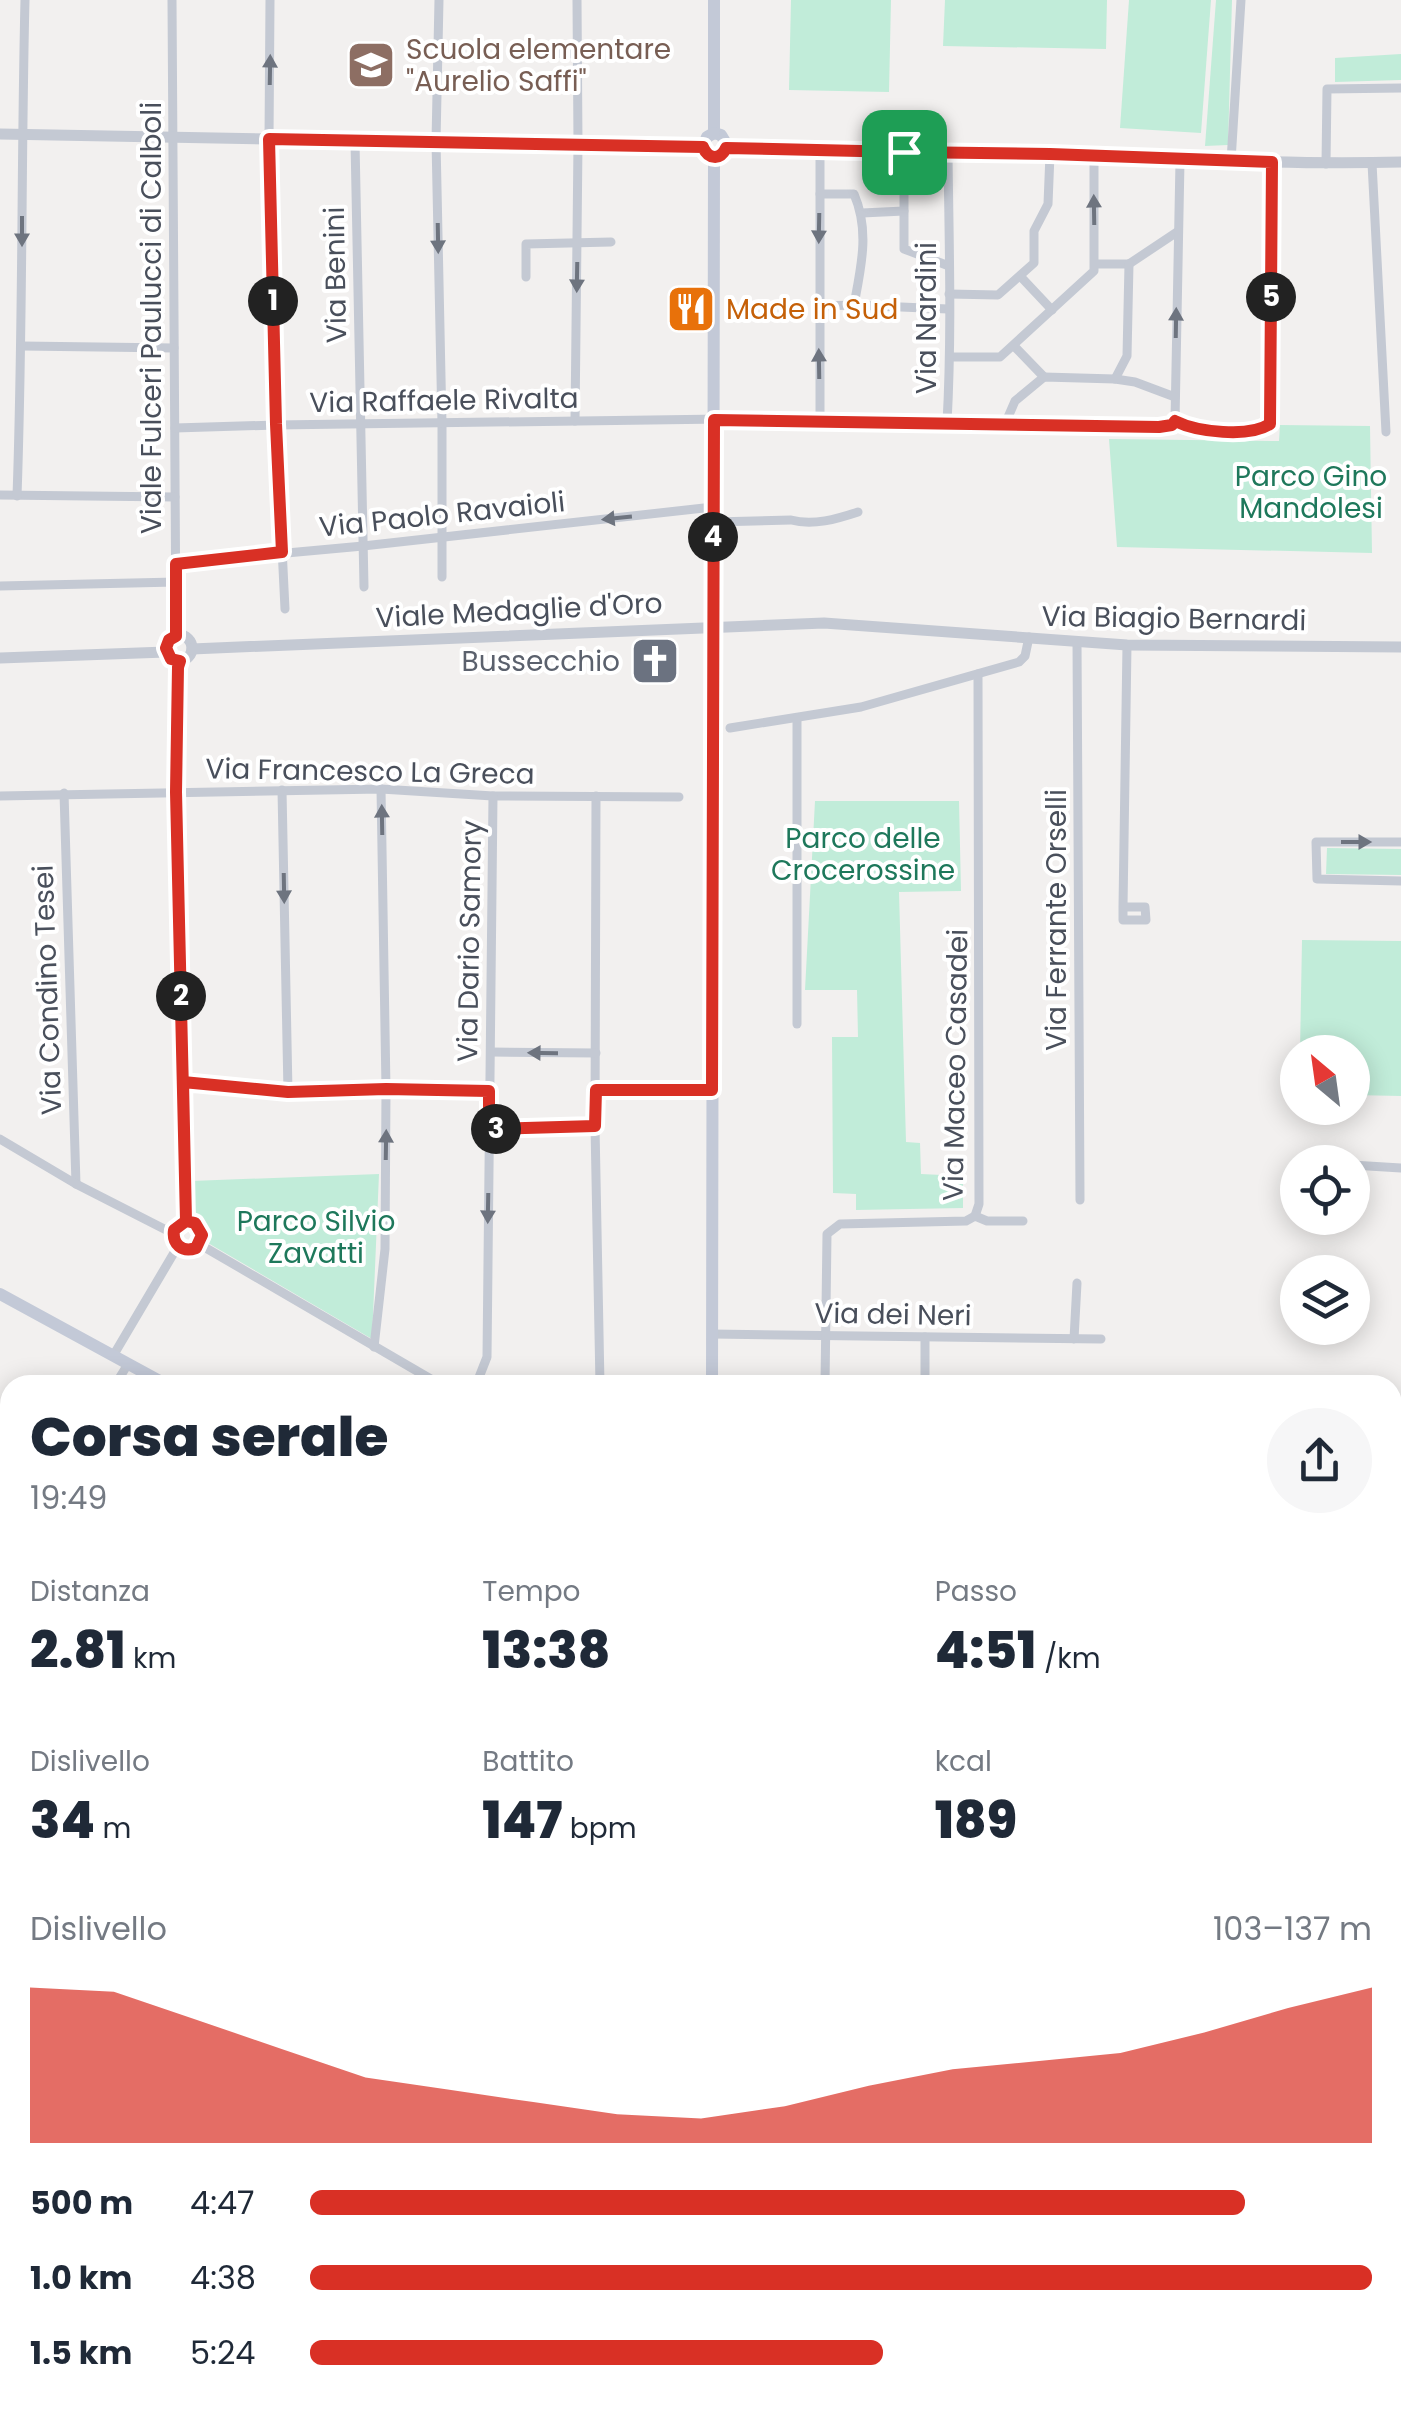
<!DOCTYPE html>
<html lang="it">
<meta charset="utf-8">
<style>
:root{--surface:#fff;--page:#f6f6f7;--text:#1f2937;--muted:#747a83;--accent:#d93025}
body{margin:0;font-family:Poppins,sans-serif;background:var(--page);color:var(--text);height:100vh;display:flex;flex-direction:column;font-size:38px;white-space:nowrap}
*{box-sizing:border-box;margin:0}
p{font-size:32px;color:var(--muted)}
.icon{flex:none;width:55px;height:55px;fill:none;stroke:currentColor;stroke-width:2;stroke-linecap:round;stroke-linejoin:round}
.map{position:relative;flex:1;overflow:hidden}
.sheet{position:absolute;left:0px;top:1375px;width:1402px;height:1038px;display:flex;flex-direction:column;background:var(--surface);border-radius:30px 30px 0 0;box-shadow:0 5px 25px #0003}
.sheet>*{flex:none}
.needle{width:65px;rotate:331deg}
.tools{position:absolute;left:1280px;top:1035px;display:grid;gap:20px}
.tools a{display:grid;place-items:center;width:90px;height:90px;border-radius:50%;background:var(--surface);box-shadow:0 5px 25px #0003;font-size:50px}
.pin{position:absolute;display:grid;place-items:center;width:85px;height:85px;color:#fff;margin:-42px;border-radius:20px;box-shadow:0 5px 15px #0006}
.km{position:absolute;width:50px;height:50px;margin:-25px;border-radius:50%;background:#222;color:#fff;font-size:28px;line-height:50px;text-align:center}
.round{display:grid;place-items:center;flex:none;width:105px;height:105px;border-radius:52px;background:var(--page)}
.headline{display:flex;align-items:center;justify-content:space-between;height:170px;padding:0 30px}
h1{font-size:55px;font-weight:800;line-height:75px}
.stats{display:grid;grid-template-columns:repeat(3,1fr);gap:15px;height:170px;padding:10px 30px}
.stats div{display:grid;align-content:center}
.stats b{font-size:50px;font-weight:800}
.stats small{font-size:28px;font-weight:400}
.stats p{font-size:28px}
.chart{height:280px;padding:20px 30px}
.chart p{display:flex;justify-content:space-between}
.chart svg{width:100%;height:180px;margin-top:10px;fill:var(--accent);opacity:.7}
ul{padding:0 30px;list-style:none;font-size:32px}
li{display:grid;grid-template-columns:160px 120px 1fr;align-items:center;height:75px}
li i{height:25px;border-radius:12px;background:var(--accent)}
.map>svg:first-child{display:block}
.green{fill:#c1ecd9}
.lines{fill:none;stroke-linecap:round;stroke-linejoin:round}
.minor{stroke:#c4c9d3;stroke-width:9}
.tertiary{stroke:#c4c9d3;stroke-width:11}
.secondary{stroke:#c3c9d7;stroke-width:12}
.oneway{fill:#6e747f}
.route-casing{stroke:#fff;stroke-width:20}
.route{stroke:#d93025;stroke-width:12}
.labels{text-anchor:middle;stroke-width:8;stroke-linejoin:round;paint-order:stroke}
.education-label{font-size:28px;fill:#785e54;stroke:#fff;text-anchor:start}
.street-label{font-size:28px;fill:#494f5b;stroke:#fff}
.food-label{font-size:28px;fill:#c56008;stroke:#fff;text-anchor:start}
.park-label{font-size:28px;fill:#1e785b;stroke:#fff}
.worship-label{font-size:28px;fill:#5b616d;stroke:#fff;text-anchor:end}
</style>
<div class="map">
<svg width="1401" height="2412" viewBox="0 0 1401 2412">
<rect width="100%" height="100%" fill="#f2f0ef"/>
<g class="green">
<path d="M 791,0 L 891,0 L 889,92 L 789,90 Z"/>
<path d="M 945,0 L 1107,0 L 1106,49 L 943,46 Z"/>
<path d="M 1129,0 L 1211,0 L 1201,133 L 1120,128 Z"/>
<path d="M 1216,0 L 1232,0 L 1228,145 L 1205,146 Z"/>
<path d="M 1401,54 L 1401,80 L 1335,82 L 1335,58 Z"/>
<path d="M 1280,425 L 1370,426 L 1372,553 L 1117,547 L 1109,439 L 1279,441 Z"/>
<path d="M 815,801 L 959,801 L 961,891 L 899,892 L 906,1142 L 920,1143 L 921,1174 L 963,1176 L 963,1208 L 856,1210 L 856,1194 L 833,1193 L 832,1037 L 858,1037 L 857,990 L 805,990 Z"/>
<path d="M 1327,848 L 1401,849 L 1401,875 L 1326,874 Z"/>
<path d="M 1302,940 L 1401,941 L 1401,1096 L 1353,1095 L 1352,1052 L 1300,1052 Z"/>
<path d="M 379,1174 L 372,1339 L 208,1243 L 204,1225 L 193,1208 L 191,1181 Z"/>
</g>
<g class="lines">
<g class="minor">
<path d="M 172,0 L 176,635"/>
<path d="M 270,0 L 269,139 L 276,425 L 285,609"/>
<path d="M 439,0 L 436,141 L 442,424 L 442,577"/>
<path d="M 526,53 L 578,54"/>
<path d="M 355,142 L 364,587"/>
<path d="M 904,152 L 904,249 L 949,266"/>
<path d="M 1231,161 L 1241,0"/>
<path d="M 1372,163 L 1386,432"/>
<path d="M 1326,164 L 1327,89 L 1401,88"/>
<path d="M 820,194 L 854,194 C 870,231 861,267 854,305"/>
<path d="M 862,213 L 904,211"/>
<path d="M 1095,264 L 1129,264"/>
<path d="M 1129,264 L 1177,232"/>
<path d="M 526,277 L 526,244 L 611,242"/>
<path d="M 1021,277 L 1052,310"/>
<path d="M 949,294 L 998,295 L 1034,263 L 1034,231 L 1048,204 L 1050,154"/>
<path d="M 819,306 L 854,305 L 948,309"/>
<path d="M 22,346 L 174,348"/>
<path d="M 1014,346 L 1044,377"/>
<path d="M 951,357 L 1000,357 L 1094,271 L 1094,157"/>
<path d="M 1115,379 L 1127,356 L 1129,264"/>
<path d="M 575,421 L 578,144 L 577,0"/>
<path d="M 1175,421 C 1196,431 1251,438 1270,424 L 1273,162"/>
<path d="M 1175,421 L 1180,161"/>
<path d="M 820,422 L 820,150"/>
<path d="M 947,423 C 952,333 949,243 948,153"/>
<path d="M 1005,424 L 1015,401 L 1044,377 L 1115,379 L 1135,382 L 1175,397"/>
<path d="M 175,428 L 276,425 L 722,419 L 1159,427 L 1172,425 L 1175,421"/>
<path d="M 0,495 L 175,497"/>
<path d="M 17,496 C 23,330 21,165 25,0"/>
<path d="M 714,522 L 791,520 C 813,526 837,519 858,512"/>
<path d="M 176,563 L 363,546 L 713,507"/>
<path d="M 0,586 L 176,582"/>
<path d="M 1077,641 L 1080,1200"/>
<path d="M 180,661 L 177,667 L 176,792 L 186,1221"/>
<path d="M 730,728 L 861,707 L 1019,662 L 1025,656 L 1029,637"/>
<path d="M 282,790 L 288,1092"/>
<path d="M 64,793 L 76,1184"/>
<path d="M 0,796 L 381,789 L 493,796 L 679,797"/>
<path d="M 596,796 L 595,1126 L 600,1385"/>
<path d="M 1401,842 L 1316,842 L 1317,879 L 1401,881"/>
<path d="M 1123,907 L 1123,920 L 1146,920 L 1145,907 L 1123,907 L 1127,645"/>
<path d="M 797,1024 L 797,718"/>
<path d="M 491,1052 L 596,1053"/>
<path d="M 183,1082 L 288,1092 L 386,1089 L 489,1091"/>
<path d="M 595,1090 L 712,1091"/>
<path d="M 489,1129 L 595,1126"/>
<path d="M 0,1139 L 76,1184 L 174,1234"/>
<path d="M 1352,1165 L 1401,1168"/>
<path d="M 975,1216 L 979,1204 L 978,674"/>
<circle cx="188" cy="1235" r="14"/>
<path d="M 199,1244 L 441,1385"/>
<path d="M 712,1334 L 1101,1339"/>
<path d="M 1074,1339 L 1077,1283"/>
<path d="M 374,1347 L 385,1249 L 386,1089 L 381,789"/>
<path d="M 113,1356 L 178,1246"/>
<path d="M 115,1385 L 128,1364"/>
<path d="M 476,1385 L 487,1357 L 493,796"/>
<path d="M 825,1385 L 827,1234 L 840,1224 L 966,1221 L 975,1216 L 987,1221 L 1023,1221"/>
<path d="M 925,1385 L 925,1337"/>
<path d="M 0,1421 L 10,1426"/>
<path d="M 0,1852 L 10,1852"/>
<path d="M 413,2402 L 413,2412"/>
<path d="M 634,2402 L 635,2412"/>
<path d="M 88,2412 L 88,2402"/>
</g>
<g class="tertiary">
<path d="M 0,134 L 703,147"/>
<path d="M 726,149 C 834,151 941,151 1048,154 C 1166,158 1283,165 1401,162"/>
<circle cx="179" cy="648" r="13"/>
<path d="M 192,649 L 824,623 L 1127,645 L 1401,647"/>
<path d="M 0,658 L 166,652"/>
</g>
<g class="secondary">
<path d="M 714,0 L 714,133"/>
<path d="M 714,157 L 722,155 L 727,145 L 721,135 L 714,133"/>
<path d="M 714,157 L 707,154 L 703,147 L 707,137 L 714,133"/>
<path d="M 0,1294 L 167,1385"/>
<path d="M 712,1385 L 714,157"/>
<path d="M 1392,2052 L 1401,2056"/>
<path d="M 715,2402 L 715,2412"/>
</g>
</g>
<defs><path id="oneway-solid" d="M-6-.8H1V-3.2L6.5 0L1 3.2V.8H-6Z" transform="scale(2.5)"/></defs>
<g class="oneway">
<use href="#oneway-solid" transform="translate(270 70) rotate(-89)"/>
<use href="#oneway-solid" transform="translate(1094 210) rotate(-91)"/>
<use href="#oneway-solid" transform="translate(819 228) rotate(91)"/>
<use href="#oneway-solid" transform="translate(22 231) rotate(90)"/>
<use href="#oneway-solid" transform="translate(438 238) rotate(89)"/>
<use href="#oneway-solid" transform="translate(577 277) rotate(91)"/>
<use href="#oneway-solid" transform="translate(1176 323) rotate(-89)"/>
<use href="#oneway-solid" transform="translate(819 364) rotate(-91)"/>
<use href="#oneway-solid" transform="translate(617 518) rotate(174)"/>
<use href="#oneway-solid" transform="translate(382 820) rotate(-91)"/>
<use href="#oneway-solid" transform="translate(1356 842)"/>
<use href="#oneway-solid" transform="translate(284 888) rotate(89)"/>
<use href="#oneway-solid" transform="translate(543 1053) rotate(-179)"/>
<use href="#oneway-solid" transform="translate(386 1145) rotate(-89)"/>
<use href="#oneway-solid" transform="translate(488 1208) rotate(91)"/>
</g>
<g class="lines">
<g class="route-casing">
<path id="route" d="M 904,152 L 726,148 C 720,161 708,159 703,147 L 269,139 L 276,424 L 282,552 L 176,564 L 176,636 L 169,640 L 166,648 L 171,659 L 180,661 L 178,667 L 176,792 L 186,1221 L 174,1230 C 172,1244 182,1253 196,1248 L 202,1235 L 195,1223 L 186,1221 L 183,1082 L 288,1092 L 386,1089 L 489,1091 L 489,1129 L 595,1126 L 596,1090 L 712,1090 L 714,420 L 1159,427 L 1172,425 L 1175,421 C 1197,432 1249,438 1270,424 L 1272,162 L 1050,154 L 904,152"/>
</g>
<use href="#route" class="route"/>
</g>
<defs>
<g id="school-square" transform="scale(2.5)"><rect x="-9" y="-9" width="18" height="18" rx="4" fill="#8d6e63" stroke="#fff"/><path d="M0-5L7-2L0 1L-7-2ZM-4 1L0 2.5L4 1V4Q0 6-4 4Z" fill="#fff"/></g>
<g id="restaurant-square" transform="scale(2.5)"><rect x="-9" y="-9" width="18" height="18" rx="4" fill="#e8710a" stroke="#fff"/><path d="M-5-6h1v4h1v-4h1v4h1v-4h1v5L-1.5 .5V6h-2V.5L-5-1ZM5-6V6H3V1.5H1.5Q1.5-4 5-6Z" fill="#fff"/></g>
<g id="church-square" transform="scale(2.5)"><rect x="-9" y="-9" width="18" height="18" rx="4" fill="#6b7280" stroke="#fff"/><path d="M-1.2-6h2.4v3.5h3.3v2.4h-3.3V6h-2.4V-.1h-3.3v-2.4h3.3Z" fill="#fff"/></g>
</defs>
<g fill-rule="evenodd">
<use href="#school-square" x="371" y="65"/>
<use href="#restaurant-square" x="691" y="309"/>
<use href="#church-square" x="655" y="661"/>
</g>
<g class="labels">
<g class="education-label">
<text x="406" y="59">Scuola elementare<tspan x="406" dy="32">"Aurelio Saffi"</tspan></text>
</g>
<g class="street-label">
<text transform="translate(335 275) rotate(-91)" y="10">Via Benini</text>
<text transform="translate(151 318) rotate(-90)" y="10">Viale Fulceri Paulucci di Calboli</text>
<text transform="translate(926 318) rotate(-90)" y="10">Via Nardini</text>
<text transform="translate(444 400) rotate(-1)" y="10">Via Raffaele Rivalta</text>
<text transform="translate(442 514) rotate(-6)" y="10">Via Paolo Ravaioli</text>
<text transform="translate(519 610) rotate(-3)" y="10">Viale Medaglie d'Oro</text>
<text transform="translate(1174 618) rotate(1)" y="10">Via Biagio Bernardi</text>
<text transform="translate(370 771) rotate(1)" y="10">Via Francesco La Greca</text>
<text transform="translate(1056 920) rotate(-90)" y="10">Via Ferrante Orselli</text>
<text transform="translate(469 941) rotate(-89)" y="10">Via Dario Samory</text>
<text transform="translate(47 990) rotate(-92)" y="10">Via Condino Tesei</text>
<text transform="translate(955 1065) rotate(-89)" y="10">Via Maceo Casadei</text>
<text transform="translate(893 1314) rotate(1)" y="10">Via dei Neri</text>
</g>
<g class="food-label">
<text x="726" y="319">Made in Sud</text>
</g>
<g class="park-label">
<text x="1311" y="486">Parco Gino<tspan x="1311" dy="32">Mandolesi</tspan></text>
<text x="863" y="848">Parco delle<tspan x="863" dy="32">Crocerossine</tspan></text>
<text x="316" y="1231">Parco Silvio<tspan x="316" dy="32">Zavatti</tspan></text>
</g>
<g class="worship-label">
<text x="620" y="671">Bussecchio</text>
</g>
</g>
</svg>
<div class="tools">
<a><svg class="needle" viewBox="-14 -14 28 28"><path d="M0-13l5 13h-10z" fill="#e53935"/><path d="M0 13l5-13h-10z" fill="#747a83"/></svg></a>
<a><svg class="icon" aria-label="locate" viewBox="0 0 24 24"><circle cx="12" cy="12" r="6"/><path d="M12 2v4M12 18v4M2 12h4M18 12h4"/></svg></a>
<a><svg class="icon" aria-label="layers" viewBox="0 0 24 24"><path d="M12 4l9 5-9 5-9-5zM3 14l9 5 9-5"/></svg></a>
</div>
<div class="pin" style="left:904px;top:152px;background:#1e9e55"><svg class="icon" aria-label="arrive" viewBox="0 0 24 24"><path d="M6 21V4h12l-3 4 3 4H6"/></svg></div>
<b class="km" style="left:273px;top:301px">1</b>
<b class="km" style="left:181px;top:996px">2</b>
<b class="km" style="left:496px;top:1129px">3</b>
<b class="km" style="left:713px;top:537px">4</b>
<b class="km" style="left:1271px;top:297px">5</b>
<section class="sheet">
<div class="headline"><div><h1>Corsa serale</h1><p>19:49</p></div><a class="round"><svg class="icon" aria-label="share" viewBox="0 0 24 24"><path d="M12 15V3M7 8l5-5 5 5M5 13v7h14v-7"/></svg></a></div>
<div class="stats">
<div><p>Distanza</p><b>2.81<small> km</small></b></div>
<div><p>Tempo</p><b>13:38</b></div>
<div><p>Passo</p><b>4:51<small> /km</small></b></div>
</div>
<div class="stats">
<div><p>Dislivello</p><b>34<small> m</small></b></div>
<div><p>Battito</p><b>147<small> bpm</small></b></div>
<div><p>kcal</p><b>189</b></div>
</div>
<div class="chart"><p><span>Dislivello</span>103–137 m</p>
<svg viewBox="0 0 160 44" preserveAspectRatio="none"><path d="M0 44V6L10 7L20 14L30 21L40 28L50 31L60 34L70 37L80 38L90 35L100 30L110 26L120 24L130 22L140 17L150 11L160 6V44z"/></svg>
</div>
<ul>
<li><b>500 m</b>4:47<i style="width:88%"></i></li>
<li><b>1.0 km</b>4:38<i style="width:100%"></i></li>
<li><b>1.5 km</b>5:24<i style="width:54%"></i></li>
</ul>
</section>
</div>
